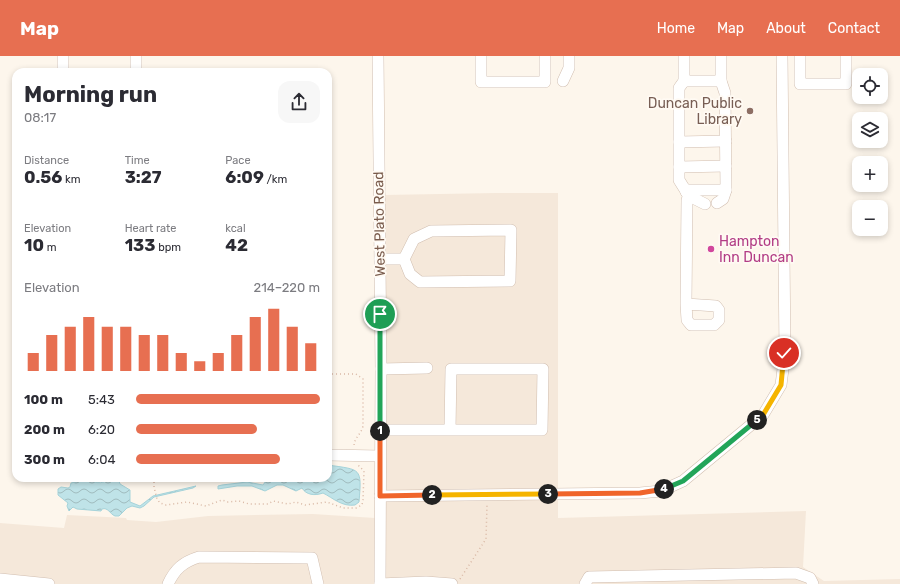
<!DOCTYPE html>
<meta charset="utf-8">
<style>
:root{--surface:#fff;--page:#f7f7f7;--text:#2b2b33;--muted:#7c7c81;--accent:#e76f51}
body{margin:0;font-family:Rubik,sans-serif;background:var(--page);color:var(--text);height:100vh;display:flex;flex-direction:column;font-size:15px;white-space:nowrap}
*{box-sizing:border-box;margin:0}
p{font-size:13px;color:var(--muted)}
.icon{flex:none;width:22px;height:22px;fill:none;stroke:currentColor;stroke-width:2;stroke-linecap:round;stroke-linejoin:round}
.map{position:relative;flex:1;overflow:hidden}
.panel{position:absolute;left:12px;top:12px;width:320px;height:414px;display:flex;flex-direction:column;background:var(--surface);border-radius:12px;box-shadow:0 2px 6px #0003}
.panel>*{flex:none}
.fabs{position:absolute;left:852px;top:12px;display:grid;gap:8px}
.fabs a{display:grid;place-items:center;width:36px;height:36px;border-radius:8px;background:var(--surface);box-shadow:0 2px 6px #0003;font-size:20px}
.pin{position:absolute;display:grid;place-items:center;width:34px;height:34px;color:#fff;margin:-17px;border:2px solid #fff;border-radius:50%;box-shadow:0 1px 4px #0007}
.km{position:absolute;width:20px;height:20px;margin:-10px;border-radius:50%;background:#222;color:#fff;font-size:11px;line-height:20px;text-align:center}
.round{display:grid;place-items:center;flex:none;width:42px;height:42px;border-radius:12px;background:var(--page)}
.head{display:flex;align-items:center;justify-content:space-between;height:68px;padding:0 12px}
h1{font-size:22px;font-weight:700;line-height:30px}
.figures{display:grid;grid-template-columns:repeat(3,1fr);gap:6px;height:68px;padding:4px 12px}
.figures div{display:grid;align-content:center}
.figures b{font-size:17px;font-weight:700}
.figures small{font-size:11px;font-weight:400}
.figures p{font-size:11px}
.chart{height:112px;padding:8px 12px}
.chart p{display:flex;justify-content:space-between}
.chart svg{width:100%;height:72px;margin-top:4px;stroke:var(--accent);stroke-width:6}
ul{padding:0 12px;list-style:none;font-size:13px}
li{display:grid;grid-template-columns:64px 48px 1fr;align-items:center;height:30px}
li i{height:10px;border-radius:5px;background:var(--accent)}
header{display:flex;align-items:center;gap:24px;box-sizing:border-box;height:56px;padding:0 20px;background:var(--accent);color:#fff}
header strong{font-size:19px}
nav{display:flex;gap:22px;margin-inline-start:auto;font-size:14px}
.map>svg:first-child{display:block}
.residential{fill:#f5e8da}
.water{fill:url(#water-waves);stroke:#a5d3da}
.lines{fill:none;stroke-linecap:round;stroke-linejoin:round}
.minor-casing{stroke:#d1beb0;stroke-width:12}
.path{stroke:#d9b8a5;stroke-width:1.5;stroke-dasharray:1 3;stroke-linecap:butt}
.minor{stroke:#fff;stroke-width:11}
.split-1-casing{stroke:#fff;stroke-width:8}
.split-2-casing{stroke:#fff;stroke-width:8}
.split-3-casing{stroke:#fff;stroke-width:8}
.split-4-casing{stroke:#fff;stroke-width:8}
.split-5-casing{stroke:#fff;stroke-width:8}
.split-6-casing{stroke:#fff;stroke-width:8}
.split-1{stroke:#22a559;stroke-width:5}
.split-2{stroke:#f0652b;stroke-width:5}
.split-3{stroke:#f5b400;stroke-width:5}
.split-4{stroke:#f0652b;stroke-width:5}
.split-5{stroke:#22a559;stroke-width:5}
.split-6{stroke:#f5b400;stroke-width:5}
.education-dot{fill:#8d6e63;stroke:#fffaf3;stroke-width:1.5}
.hotel-dot{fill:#d1479c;stroke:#fffaf3;stroke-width:1.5}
.labels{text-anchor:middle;stroke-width:3.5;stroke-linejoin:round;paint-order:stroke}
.education-label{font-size:14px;fill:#785e54;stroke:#fffaf3;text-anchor:end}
.street-label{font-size:14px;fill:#7a5c4d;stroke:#fffaf3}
.hotel-label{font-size:14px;fill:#b23c85;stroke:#fffaf3;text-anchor:start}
</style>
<header>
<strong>Map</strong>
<nav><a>Home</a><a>Map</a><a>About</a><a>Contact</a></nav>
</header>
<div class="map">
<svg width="900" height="528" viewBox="0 0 900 528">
<defs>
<pattern id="water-waves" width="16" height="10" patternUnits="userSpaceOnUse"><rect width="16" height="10" fill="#bfe3e8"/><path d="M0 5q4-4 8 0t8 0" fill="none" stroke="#a0bbbe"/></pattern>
</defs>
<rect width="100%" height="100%" fill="#fdf6ec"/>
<g class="residential">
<path d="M 496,137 L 558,137 L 558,462 L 806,455 L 803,511 L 824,525 L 900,523 L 900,528 L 384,528 L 384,139 Z"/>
<path d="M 313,458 L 375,462 L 375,528 L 0,528 L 0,467 L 64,472 L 67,459 L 126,462 L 127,464 L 156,466 L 208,460 Z"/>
</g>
<g class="water">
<path d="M 328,409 C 361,414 362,411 359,446 L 355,449 C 342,451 333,442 323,437 C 315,440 306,439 302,432 L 296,435 L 283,429 L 277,429 L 265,435 L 252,430 L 237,430 L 218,433 L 218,430 L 222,429 L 247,426 L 263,429 L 268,422 L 328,422 Z"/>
<path d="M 113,422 L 118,422 L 120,428 L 130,434 L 130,446 L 140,450 L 153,440 L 196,430 L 193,432 L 154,441 L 144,450 L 140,452 L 132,450 L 127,452 L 119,460 L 115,460 C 110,458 108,451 102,453 L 101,455 L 77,453 L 73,451 L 69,455 L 67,450 L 68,447 L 58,439 L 58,433 L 61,431 L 68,432 L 70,431 L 71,427 L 88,423 C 99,429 102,427 113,422 Z"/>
</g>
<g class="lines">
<g class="minor-casing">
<g id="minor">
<path d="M 63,0 L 63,16"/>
<path d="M 136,0 L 136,16"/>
<path d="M 378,0 L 381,313 L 380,528"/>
<path d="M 481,0 L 481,26 L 545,26 L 545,0"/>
<path d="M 684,0 L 684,25 L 679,32 L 679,124 L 689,140 L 705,148"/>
<path d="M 800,0 L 800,28 L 846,28 L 846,0"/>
<path d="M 563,25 L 569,12 L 569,0"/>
<path d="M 684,25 L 721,25"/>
<path d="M 679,86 L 726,85"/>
<path d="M 679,111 L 726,110"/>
<path d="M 686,136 L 688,134 L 726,134"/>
<path d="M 717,147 L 723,143 L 726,134 L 725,37 L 721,25 L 721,0"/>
<path d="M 380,203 L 404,203 L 414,183 L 431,175 L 511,174 L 510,225 L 420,226 L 410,218 L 404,203"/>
<path d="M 686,248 L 716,250 L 719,254 L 719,264 L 714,269 L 691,269 L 687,264 L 686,248 L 687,144 L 689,140"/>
<path d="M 381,313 L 427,312"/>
<path d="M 380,374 L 542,374 L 543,313 L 451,313 L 450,374"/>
<path d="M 328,399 L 380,400"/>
<path d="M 380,440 L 640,437 L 661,435 L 683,425 L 763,359 L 781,329 L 785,297 L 782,0"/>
<path d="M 0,523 L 49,528"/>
<path d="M 168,528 C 175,513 183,506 199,501 L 312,502 L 318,528"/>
<path d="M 380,528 L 426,526 L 452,528"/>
<path d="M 585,528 L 589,521 L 796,517 L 810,522 L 813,528"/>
</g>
</g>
<g class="path">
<path d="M 328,318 L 356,318 L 363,323 L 363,370 C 361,379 354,381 354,391"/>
<path d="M 154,422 L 154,431 L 157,443 L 160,447 L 166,449 L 187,446 L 206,450 L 222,444 L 228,446 L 239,445 L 249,448 L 268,448 L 273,445 L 288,448 L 296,446 L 305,449 L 327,446 L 343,452 L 356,452 L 362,449 L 363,444 L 364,415 L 358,409"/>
<path d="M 460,523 L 486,483 L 487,449"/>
</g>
<use href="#minor" class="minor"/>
</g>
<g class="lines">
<g class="split-1-casing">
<path id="split-1" d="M 380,375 L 380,258"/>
</g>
<g class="split-2-casing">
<path id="split-2" d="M 380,375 L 380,440 L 432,439"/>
</g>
<g class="split-3-casing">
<path id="split-3" d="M 432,439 L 548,438"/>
</g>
<g class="split-4-casing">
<path id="split-4" d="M 548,438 L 640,437 L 664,433"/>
</g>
<g class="split-5-casing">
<path id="split-5" d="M 664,433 L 683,425 L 757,364"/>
</g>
<g class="split-6-casing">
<path id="split-6" d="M 757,364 L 763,359 L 781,329 L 784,297"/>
</g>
<use href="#split-1" class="split-1"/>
<use href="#split-2" class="split-2"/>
<use href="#split-3" class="split-3"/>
<use href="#split-4" class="split-4"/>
<use href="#split-5" class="split-5"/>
<use href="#split-6" class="split-6"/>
</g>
<circle class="education-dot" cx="750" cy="55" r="4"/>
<circle class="hotel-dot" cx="711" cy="193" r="4"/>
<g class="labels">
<g class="education-label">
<text x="742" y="52">Duncan Public<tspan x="742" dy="16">Library</tspan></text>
</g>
<g class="street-label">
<text transform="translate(379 168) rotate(-91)" y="5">West Plato Road</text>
</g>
<g class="hotel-label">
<text x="719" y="190">Hampton<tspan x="719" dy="16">Inn Duncan</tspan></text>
</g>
</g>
</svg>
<div class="fabs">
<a><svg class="icon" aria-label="locate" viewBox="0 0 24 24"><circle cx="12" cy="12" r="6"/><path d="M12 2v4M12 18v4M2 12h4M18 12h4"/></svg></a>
<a><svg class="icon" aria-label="layers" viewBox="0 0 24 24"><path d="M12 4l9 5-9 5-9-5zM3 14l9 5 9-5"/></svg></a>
<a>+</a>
<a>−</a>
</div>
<div class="pin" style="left:380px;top:258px;background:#1e9e55"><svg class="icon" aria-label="arrive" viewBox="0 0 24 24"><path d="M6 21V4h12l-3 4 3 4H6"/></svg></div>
<div class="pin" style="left:784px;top:297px;background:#d93025"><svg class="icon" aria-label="check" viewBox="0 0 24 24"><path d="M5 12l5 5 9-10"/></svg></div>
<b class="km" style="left:380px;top:375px">1</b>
<b class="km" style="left:432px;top:439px">2</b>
<b class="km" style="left:548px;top:438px">3</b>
<b class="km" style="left:664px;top:433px">4</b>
<b class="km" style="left:757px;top:364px">5</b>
<section class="panel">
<div class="head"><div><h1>Morning run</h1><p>08:17</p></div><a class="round"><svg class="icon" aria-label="share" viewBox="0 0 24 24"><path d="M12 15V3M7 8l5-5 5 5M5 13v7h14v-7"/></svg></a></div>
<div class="figures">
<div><p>Distance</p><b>0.56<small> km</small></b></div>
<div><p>Time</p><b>3:27</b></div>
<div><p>Pace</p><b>6:09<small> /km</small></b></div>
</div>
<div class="figures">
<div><p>Elevation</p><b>10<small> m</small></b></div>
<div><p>Heart rate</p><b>133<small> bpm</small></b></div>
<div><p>kcal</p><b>42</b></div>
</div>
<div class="chart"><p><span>Elevation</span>214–220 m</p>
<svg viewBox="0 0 160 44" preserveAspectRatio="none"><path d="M5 44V33M15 44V22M25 44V17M35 44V11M45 44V17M55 44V17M65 44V22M75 44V22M85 44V33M95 44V38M105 44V33M115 44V22M125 44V11M135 44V6M145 44V17M155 44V27"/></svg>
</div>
<ul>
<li><b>100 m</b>5:43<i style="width:100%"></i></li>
<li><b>200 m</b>6:20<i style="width:66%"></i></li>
<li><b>300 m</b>6:04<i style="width:78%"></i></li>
</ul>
</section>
</div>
